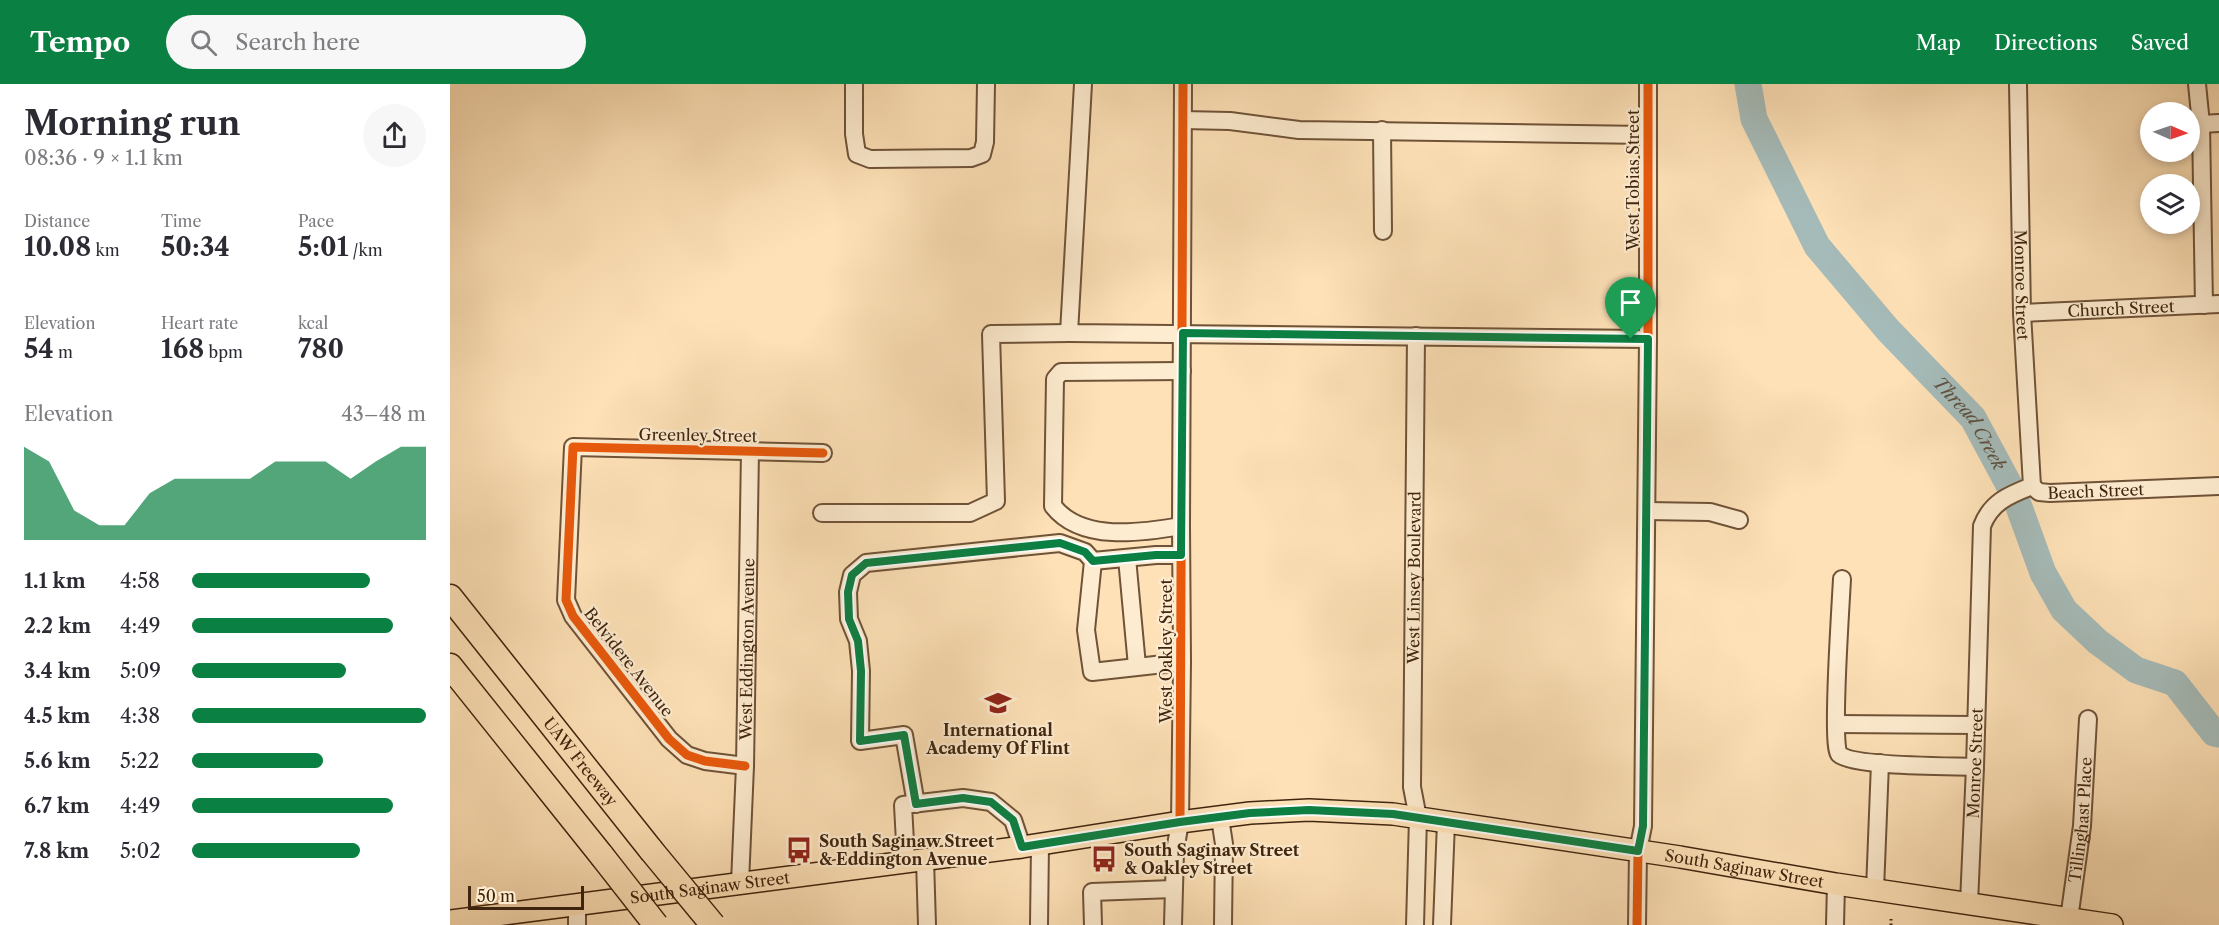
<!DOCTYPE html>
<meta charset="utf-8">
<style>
:root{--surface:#fff;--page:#f7f7f7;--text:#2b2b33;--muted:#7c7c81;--accent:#0b8043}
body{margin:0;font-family:"Libre Caslon Text",serif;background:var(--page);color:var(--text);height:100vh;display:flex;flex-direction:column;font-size:22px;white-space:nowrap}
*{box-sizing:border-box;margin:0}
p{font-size:20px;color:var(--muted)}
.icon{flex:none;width:33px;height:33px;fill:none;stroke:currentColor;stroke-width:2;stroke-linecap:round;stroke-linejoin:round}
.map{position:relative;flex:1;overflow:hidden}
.details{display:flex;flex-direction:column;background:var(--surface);width:450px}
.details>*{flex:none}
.needle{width:39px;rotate:92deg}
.fabs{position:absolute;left:1690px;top:18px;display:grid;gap:12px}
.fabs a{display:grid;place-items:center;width:60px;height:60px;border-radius:50%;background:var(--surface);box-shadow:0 3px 9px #0003;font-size:30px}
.scale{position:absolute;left:18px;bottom:15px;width:116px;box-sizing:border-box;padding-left:6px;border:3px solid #3f240e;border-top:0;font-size:16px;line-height:21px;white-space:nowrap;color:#3f240e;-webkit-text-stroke:4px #feecd0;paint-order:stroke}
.pin{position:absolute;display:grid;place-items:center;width:51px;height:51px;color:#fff;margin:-62px -26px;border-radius:50% 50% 50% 0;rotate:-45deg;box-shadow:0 0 6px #0007}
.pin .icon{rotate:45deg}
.round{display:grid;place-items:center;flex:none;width:63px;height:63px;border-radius:32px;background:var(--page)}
.summary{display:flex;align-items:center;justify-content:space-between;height:102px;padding:0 24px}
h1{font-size:33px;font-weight:700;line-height:45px}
.metrics{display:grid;grid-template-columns:repeat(3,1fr);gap:9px;height:102px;padding:6px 24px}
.metrics div{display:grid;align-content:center}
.metrics b{font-size:26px;font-weight:700}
.metrics small{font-size:16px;font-weight:400}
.metrics p{font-size:16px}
.chart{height:168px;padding:12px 24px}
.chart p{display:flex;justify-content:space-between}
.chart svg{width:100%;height:108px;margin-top:6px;fill:var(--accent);opacity:.7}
ul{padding:0 24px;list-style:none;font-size:20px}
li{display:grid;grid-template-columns:96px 72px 1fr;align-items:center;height:45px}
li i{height:15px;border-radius:8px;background:var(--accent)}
header{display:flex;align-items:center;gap:36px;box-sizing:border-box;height:84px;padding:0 30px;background:var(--accent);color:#fff}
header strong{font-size:28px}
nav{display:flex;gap:33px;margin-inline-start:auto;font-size:21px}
.search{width:420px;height:54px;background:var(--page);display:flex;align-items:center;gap:15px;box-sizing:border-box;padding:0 21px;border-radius:33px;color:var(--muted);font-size:22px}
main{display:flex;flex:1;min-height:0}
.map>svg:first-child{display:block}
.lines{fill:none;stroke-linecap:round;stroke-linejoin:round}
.river{stroke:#a5bbb9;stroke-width:27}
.minor-casing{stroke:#6f5338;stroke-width:20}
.major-casing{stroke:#3f240e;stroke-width:24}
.highway-casing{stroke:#3f240e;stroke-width:27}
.path{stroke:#3f240e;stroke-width:3;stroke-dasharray:1.5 3;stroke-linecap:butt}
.minor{stroke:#feecd0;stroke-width:16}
.major{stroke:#fee1b7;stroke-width:21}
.highway{stroke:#fee1b7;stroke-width:24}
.highway-bridge-casing{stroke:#3f240e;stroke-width:27;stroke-linecap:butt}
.highway-bridge{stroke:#fee1b7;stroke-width:24}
.cycleway-casing{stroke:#feecd0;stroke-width:13}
.cycleway{stroke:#e8590c;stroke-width:9}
.route-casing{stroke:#fff;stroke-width:12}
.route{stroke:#0b8043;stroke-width:8}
.labels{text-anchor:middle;stroke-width:4.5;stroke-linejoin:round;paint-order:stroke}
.street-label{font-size:16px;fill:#3f240e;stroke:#feecd0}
.poi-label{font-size:16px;font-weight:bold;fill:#3f240e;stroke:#feecd0;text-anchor:start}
.water-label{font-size:18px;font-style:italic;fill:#5e5141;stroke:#feecd0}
</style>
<header>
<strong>Tempo</strong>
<div class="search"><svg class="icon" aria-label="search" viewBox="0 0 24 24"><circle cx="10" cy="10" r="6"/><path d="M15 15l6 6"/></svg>Search here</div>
<nav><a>Map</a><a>Directions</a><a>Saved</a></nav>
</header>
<main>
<section class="details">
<div class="summary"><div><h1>Morning run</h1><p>08:36 · 9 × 1.1 km</p></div><a class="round"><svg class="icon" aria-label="share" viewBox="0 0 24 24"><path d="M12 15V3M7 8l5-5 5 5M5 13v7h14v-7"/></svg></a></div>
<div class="metrics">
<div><p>Distance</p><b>10.08<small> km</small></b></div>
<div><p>Time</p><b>50:34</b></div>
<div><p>Pace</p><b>5:01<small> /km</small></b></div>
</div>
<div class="metrics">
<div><p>Elevation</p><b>54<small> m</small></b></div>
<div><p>Heart rate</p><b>168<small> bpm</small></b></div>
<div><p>kcal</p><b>780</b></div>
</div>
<div class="chart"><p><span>Elevation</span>43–48 m</p>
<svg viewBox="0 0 160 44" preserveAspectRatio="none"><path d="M0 44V6L10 12L20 32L30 38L40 38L50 25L60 19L70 19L80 19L90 19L100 12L110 12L120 12L130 19L140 12L150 6L160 6V44z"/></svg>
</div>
<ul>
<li><b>1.1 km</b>4:58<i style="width:76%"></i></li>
<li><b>2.2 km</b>4:49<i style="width:86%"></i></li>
<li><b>3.4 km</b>5:09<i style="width:66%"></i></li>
<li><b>4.5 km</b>4:38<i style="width:100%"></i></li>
<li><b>5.6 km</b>5:22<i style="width:56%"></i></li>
<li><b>6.7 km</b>4:49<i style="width:86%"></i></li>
<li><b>7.8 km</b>5:02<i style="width:72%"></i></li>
</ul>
</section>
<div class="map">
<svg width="1769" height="841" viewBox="0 0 1769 841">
<rect width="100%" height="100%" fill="#fee1b7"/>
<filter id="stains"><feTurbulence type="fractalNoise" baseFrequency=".00333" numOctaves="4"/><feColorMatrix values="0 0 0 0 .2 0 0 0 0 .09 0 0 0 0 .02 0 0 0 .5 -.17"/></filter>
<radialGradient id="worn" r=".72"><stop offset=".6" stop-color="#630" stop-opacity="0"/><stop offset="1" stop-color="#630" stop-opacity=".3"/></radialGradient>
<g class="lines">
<path class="river" id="s1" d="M 1298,0 L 1304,35 L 1367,162 L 1438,246 L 1523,334 L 1565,412 L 1593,489 L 1614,526 L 1648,558 L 1686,586 L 1725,599 L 1764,649 L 1769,650"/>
<g class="minor-casing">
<g id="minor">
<path d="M 404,0 L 404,50 L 407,70 L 420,75 L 521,74 L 532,70 L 535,58 L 536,0"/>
<path d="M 633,0 L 619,249 L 1198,255"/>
<path id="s2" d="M 1568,0 L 1572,229 L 1582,402"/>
<path d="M 1747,0 L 1751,40 L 1754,221"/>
<path d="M 733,36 L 780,37 L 849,46 L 1197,51"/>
<path d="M 1751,40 L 1769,39"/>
<path d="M 932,46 L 933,147"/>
<path id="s3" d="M 1572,229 L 1769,220"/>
<path id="s4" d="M 1582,402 L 1589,408 L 1600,409 L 1769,402"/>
<path d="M 1197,427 L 1260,428 L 1289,436"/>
<path d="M 372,429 L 520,429 L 546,417 L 541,250 L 619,249"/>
<path d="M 731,442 C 691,449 631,458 603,422 L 605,295 L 611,288 L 732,287"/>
<path d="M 677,474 L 687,582"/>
<path d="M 643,477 L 706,471 L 731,471"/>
<path d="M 1392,495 C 1391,516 1381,662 1389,670 C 1402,683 1502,682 1525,683"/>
<path d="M 1386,640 L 1525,641"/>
<path d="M 295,682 L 255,677 L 237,671 L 219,655 L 123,532 L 116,516 L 123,363 L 373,369"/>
<path d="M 466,720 L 454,651 L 410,657 L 411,587 L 408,557 L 399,535 L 398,508 L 402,491 L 416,479 L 610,459 L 635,468 L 643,477 L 636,546 L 642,588 L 732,578"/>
<path d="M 770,734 L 774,760 L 773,841"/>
<path d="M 475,776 L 477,841"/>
<path d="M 456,777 L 453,721 L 513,714 L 541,718 L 563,736 L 572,763"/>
<path id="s5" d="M 290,799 L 295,682 L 300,367"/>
<path d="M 1425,806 L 1430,679"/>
<path id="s6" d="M 1519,819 L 1525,683 L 1532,442 C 1541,418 1559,411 1582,402"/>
<path id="s7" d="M 1619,835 L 1632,742 L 1638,635"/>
<path d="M 127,841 L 127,819"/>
<path d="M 589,841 L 590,760"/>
<path d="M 643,841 L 642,808 L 723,805"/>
<path d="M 723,841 L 725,767 L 730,738 L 732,578 L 731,442 L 733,0"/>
<path id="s8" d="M 965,841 L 968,734 L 962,703 L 966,252"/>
<path d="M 992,841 L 996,738"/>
<path d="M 1187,841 L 1188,767 L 1193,742 L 1198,255 L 1198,0"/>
<path d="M 1385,841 L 1386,800"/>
</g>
</g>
<g class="major-casing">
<g id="major">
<path id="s9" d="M 0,837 L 572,763 L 730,738 L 800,729 L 859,726 L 943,730 L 1230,773 L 1386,800 L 1662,841"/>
</g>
</g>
<g class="highway-casing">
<g id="highway">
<path id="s10" d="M 0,513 L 201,766"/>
<path d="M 0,582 L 152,772"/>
</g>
</g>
<path class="path" d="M 1441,835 L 1441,841"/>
<use href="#minor" class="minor"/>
<use href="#major" class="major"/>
<use href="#highway" class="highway"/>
<g class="highway-bridge-casing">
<g id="highway-bridge">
<path d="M 201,766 L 263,841"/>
<path d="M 152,772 L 206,841"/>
</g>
</g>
<use href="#highway-bridge" class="highway-bridge"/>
<g class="cycleway-casing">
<g id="cycleway">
<path d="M 295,682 L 255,677 L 237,671 L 219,655 L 123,532 L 116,516 L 123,363 L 373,369"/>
<path d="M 730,738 C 732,492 733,246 733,0"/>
<path d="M 1187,841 L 1188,767 L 1193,742 L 1198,255 L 1198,0"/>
</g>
</g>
<use href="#cycleway" class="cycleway"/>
</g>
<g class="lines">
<g class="route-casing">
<path id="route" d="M 733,249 L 1198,255 L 1193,742 L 1188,767 L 943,730 L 859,726 L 800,729 L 730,738 L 572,763 L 563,736 L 541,718 L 513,714 L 466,720 L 454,651 L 410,657 L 411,587 L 408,557 L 399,535 L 398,508 L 402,491 L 416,479 L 610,459 L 635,468 L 643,477 L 706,471 L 731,471 Z"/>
</g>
<use href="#route" class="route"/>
</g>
<defs>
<g id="school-bare" transform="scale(2.07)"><path d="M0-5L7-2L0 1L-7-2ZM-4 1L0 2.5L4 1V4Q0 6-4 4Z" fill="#8f2418" stroke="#feecd0" stroke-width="2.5" paint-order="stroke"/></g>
<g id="bus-bare" transform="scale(2.07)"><path d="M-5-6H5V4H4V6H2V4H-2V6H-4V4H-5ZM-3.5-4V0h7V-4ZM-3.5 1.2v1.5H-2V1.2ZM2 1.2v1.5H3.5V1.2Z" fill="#8f2418" stroke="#feecd0" stroke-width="2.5" paint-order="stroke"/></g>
</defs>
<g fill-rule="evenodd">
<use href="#school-bare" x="548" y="619"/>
<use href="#bus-bare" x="349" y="766"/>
<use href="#bus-bare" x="654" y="775"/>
</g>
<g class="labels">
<g class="street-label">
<text transform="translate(1183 96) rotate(-90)" y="6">West Tobias Street</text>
<text dy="6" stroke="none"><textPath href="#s2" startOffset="201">Monroe Street</textPath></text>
<text dy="6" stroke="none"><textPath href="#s3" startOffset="99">Church Street</textPath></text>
<text transform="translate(248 351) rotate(1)" y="6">Greenley Street</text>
<text dy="6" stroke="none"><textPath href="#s4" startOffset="66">Beach Street</textPath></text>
<text dy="6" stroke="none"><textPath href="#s8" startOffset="348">West Linsey Boulevard</textPath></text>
<text dy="6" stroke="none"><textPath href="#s5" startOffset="234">West Eddington Avenue</textPath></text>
<text transform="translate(716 567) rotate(-90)" y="6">West Oakley Street</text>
<text transform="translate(179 578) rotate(52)" y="6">Belvidere Avenue</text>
<text dy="6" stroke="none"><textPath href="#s10" startOffset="210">UAW Freeway</textPath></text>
<text dy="6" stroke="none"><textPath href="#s6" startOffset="140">Monroe Street</textPath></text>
<text dy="6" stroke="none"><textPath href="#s7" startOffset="100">Tillinghast Place</textPath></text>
<text dy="6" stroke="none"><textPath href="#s9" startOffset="1306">South Saginaw Street</textPath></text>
<text dy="6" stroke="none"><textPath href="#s9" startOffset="262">South Saginaw Street</textPath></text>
</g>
<g class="poi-label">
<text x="548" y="652" text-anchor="middle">International<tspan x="548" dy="18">Academy Of Flint</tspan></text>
<text x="369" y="763">South Saginaw Street<tspan x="369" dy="18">&amp; Eddington Avenue</tspan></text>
<text x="674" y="772">South Saginaw Street<tspan x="674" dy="18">&amp; Oakley Street</tspan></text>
</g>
<g class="water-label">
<text dy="6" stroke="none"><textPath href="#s1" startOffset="412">Thread Creek</textPath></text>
</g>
</g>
<rect width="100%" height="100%" filter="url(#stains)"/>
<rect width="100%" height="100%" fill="url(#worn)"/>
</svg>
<div class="fabs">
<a><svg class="needle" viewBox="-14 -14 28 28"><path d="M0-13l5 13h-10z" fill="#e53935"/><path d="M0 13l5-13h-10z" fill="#7c7c81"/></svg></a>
<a><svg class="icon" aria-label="layers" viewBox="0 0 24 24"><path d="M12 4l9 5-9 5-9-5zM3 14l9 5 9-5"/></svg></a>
</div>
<div class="scale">50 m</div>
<div class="pin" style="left:1181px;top:255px;background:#1e9e55"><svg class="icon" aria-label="arrive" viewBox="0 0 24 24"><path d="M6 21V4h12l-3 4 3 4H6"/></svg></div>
</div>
</main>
